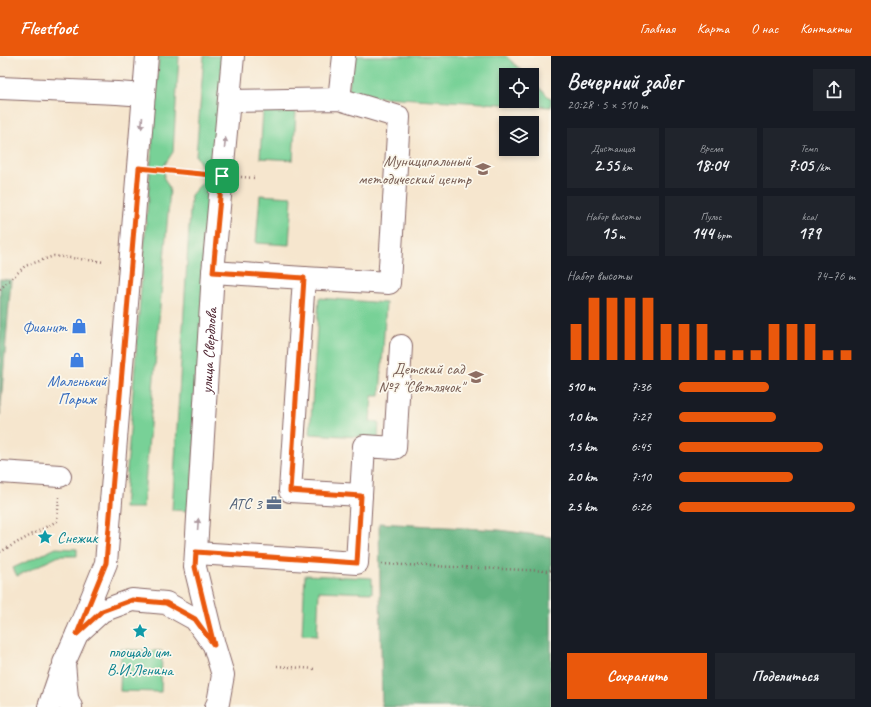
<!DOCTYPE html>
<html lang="ru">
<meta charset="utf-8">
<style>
:root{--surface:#171b24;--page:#20242c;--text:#f1f3f6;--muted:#9ea1a6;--accent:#ea580c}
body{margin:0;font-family:Caveat,sans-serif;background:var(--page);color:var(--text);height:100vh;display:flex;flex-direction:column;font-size:15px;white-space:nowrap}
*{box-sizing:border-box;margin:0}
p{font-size:13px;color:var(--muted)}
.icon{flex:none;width:22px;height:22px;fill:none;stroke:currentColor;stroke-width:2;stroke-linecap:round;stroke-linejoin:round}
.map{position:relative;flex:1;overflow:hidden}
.panel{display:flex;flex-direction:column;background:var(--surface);width:320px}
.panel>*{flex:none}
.tools{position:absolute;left:499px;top:12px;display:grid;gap:8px}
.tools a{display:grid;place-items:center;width:40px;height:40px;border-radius:0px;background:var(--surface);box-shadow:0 2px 6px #0003;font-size:20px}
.pin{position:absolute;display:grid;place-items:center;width:34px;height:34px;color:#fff;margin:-17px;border-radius:8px;box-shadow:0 2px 6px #0006}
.round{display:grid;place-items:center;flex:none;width:42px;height:42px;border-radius:0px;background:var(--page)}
.overview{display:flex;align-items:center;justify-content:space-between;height:68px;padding:0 16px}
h1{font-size:22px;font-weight:700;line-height:30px}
.metrics{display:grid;grid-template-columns:repeat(3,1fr);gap:6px;height:68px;padding:4px 16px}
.metrics div{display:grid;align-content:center;border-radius:0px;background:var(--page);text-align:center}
.metrics b{font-size:17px;font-weight:700}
.metrics small{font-size:11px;font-weight:400}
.metrics p{font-size:11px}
.chart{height:112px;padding:8px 16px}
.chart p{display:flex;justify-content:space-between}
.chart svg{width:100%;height:72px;margin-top:4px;stroke:var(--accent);stroke-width:6}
.action{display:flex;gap:8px;margin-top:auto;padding:8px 16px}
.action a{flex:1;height:46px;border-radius:0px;background:var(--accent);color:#fff;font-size:16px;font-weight:700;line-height:46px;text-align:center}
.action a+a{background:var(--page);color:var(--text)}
ul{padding:0 16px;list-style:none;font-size:13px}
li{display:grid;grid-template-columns:64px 48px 1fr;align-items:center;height:30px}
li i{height:10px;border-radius:5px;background:var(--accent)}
header{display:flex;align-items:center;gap:24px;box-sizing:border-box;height:56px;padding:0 20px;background:var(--accent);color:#fff}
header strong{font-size:19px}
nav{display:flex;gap:22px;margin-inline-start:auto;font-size:14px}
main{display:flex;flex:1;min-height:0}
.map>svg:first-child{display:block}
.green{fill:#78d197;stroke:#617861}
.forest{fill:#62b380;stroke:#566956}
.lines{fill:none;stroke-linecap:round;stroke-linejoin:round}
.minor-casing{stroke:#866564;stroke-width:24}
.path{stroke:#866564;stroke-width:2.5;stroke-dasharray:1 3;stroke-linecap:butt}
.minor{stroke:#fff;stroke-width:22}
.oneway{fill:#ae9aa0}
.route-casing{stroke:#fff;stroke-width:8}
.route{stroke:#ea580c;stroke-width:5}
.labels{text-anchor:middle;stroke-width:3.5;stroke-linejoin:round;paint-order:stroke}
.education-label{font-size:16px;fill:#785e54;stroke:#fbf7ec;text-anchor:end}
.shop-label{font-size:16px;fill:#366cbe;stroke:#fbf7ec;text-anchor:end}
.street-label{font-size:16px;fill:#4a1f2b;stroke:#fbf7ec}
.service-label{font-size:16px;fill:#4e5e75;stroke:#fbf7ec;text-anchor:end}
.culture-label{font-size:16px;fill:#0d838f;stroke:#fbf7ec;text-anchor:start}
</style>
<header>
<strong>Fleetfoot</strong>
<nav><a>Главная</a><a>Карта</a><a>О нас</a><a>Контакты</a></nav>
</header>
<main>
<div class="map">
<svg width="551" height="651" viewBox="0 0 551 651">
<rect width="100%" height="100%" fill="#fbf7ec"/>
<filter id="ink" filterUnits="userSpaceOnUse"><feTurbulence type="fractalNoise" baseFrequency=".025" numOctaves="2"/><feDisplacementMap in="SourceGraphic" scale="8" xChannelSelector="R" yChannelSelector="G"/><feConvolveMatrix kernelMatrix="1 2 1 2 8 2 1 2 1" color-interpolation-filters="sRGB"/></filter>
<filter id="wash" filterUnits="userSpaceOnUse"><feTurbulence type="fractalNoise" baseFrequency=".012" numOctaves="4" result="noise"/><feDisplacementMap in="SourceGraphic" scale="16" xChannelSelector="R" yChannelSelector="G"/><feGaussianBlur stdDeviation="0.9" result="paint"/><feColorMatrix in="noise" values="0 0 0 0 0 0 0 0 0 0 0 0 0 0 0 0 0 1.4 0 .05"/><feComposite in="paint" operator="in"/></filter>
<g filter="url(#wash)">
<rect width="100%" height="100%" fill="#f6e6ce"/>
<g class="green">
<path d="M 159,0 L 179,0 L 173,96 L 165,108 L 164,122 L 170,133 L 143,452 L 124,452 Z"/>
<path d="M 204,0 L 223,0 L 190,455 L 172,454 L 191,139 L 203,126 L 204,114 L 196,100 Z"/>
<path d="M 353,0 L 506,0 L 526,19 L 506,19 L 506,45 L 532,45 L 532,25 L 551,43 L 551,51 L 348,39 Z"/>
<path d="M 263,54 L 296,56 L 293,104 L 260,102 Z"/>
<path d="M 260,139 L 292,141 L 289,189 L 256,187 Z"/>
<path d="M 319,242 L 386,247 L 380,340 L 372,340 L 370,365 L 379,366 L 378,382 L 310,378 Z"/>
<path d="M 56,492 L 77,493 L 77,500 L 59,500 L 17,520 L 13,512 Z"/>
<path d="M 305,519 L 372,522 L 372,537 L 319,535 L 317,580 L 302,579 Z"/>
<path d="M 121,593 L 162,595 L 161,636 L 120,635 Z"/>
</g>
<g class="forest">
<path d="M 0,223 L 11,224 L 0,359 Z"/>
<path d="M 379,467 L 499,474 L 551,481 L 551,651 L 382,651 Z"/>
</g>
</g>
<g filter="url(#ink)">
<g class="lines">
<g class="minor-casing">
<g id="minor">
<path d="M 0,32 L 117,37 L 144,39"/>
<path d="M 339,43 L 344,0"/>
<path d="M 229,45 L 339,43 L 399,61 L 389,227 L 304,222"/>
<path d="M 0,416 L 60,420"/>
<path d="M 361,439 L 364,390 L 395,392 L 401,290"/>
<path d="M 196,497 L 357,507 L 361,439 L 290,435 L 304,222 L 213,216"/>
<path d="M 77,578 L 106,507 L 147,0"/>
<path id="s1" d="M 214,589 L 195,511 L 213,216 L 233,0"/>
<path d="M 49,651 L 61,616"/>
<path d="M 71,651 L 67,642 L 64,607 L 77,578 L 102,555 L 132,544 L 166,547 L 195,563 L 214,589 L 223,619 L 218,647 L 216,651"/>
</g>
</g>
<g class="path">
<path d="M 158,114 L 203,118"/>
<path d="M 241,121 L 255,122"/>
<path d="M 0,233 L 25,210 L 54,200 L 105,206"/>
<path d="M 0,496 L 57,465 L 59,441"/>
<path d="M 382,508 L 549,515 L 551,514"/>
<path d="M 277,610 L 315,613"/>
</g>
<use href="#minor" class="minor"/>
</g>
<defs><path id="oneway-solid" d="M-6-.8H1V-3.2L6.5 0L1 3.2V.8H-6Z"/></defs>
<g class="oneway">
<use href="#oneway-solid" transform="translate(142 67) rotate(94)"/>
<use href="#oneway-solid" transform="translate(225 87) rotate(-85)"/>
<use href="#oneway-solid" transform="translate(198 468) rotate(-86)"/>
</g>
</g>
<g class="lines" filter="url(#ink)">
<g class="route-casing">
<path id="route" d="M 139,112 L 222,120 L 213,216 L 304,222 L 290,435 L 361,440 L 357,507 L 196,496 L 195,511 L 214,589 L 195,563 L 166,547 L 132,544 L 102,555 L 77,578 L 106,507 Z"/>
</g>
<use href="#route" class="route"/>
</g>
<defs>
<g id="university-bare" transform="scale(1.2)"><path d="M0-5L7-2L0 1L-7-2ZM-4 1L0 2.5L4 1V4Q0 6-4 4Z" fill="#8d6e63" stroke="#fbf7ec" stroke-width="2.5" paint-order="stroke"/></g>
<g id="shop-bare" transform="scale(1.2)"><path d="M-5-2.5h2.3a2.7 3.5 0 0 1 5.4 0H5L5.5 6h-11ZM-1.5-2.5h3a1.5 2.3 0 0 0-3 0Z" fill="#3f7fe0" stroke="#fbf7ec" stroke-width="2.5" paint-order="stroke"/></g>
<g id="school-bare" transform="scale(1.2)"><path d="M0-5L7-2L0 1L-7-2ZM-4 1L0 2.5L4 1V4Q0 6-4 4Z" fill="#8d6e63" stroke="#fbf7ec" stroke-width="2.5" paint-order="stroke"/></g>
<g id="office-bare" transform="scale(1.2)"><path d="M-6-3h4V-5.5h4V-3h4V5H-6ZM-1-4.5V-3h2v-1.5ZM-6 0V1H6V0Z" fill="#5c6f8a" stroke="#fbf7ec" stroke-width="2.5" paint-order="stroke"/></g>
<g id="sight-bare" transform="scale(1.2)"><path d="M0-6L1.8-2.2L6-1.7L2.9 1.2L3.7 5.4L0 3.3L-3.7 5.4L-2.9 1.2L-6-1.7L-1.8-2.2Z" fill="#0f9aa8" stroke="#fbf7ec" stroke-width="2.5" paint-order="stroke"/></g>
</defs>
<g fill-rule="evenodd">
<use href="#university-bare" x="483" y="113"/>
<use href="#shop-bare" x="79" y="270"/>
<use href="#shop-bare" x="77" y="304"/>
<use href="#school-bare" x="476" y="321"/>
<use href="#office-bare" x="274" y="447"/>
<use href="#sight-bare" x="45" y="481"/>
<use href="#sight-bare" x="140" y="575"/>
</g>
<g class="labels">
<g class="education-label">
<text x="471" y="110">Муниципальный<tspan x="471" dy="18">методический центр</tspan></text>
<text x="464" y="318">Детский сад<tspan x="464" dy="18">№7 "Светлячок"</tspan></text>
</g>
<g class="shop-label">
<text x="67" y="276">Фианит</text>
<text x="77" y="330" text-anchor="middle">Маленький<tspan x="77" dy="18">Париж</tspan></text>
</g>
<g class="street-label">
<text dy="6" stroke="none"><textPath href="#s1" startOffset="297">улица Свердлова</textPath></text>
</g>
<g class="service-label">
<text x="262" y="453">АТС 3</text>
</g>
<g class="culture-label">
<text x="57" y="487">Снежик</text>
<text x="140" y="601" text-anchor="middle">площадь им.<tspan x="140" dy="18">В.И.Ленина</tspan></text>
</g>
</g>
</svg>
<div class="tools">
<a><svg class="icon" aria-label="locate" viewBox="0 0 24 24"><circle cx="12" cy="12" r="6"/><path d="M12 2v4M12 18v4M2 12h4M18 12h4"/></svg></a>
<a><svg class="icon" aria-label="layers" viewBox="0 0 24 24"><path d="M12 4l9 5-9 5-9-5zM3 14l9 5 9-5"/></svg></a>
</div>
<div class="pin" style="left:222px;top:120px;background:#1e9e55"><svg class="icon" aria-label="arrive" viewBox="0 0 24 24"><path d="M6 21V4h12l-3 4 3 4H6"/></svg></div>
</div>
<section class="panel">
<div class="overview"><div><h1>Вечерний забег</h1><p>20:28 · 5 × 510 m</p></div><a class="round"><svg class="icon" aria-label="share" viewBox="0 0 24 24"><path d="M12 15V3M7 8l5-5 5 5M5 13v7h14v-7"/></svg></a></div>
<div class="metrics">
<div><p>Дистанция</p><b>2.55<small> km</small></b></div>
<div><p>Время</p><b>18:04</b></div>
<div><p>Темп</p><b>7:05<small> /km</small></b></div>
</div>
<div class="metrics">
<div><p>Набор высоты</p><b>15<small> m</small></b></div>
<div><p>Пульс</p><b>144<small> bpm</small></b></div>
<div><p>kcal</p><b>179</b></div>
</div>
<div class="chart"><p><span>Набор высоты</span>74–76 m</p>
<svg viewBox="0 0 160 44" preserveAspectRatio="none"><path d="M5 44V22M15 44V6M25 44V6M35 44V6M45 44V6M55 44V22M65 44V22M75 44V22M85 44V38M95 44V38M105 44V38M115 44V22M125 44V22M135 44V22M145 44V38M155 44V38"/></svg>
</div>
<ul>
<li><b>510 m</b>7:36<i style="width:51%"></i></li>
<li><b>1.0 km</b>7:27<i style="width:55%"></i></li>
<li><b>1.5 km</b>6:45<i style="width:82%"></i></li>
<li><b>2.0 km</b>7:10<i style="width:65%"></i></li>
<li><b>2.5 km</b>6:26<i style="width:100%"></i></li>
</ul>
<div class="action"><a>Сохранить</a><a>Поделиться</a></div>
</section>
</main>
